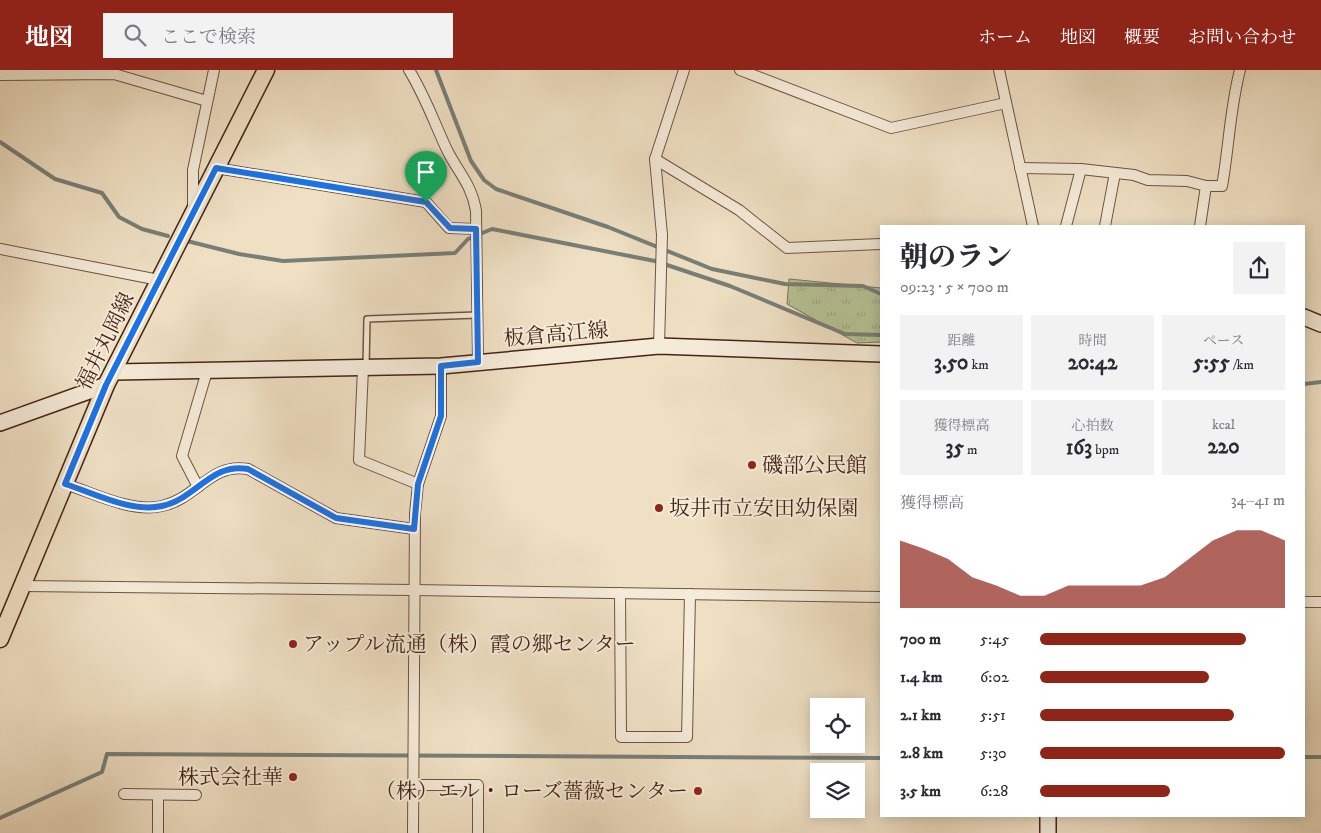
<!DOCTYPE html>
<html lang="ja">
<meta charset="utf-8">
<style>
:root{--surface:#fff;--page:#f2f2f3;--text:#2b2b33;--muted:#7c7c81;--accent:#8f2418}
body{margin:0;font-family:"IM FELL DW Pica","Noto Serif JP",serif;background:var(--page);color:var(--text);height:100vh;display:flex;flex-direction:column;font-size:19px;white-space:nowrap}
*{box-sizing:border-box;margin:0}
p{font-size:16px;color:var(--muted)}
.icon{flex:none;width:28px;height:28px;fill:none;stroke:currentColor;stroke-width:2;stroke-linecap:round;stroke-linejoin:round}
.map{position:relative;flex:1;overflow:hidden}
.sheet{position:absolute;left:880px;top:155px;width:425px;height:592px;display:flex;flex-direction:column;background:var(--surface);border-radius:0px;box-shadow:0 2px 12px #0003}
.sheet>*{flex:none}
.tools{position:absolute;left:810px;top:628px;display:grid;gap:10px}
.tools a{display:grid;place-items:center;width:55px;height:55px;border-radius:0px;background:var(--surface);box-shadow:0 2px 12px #0003;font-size:25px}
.pin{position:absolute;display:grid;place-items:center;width:42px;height:42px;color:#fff;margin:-51px -21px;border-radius:50% 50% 50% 0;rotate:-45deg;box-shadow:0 0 5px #0007}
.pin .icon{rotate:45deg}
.round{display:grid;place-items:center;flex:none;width:52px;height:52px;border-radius:0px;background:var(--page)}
.head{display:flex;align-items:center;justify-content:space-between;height:85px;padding:0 20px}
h1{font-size:28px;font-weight:800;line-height:38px}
.figures{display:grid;grid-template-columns:repeat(3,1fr);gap:8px;height:85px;padding:5px 20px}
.figures div{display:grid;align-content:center;border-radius:0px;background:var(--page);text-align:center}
.figures b{font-size:21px;font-weight:800}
.figures small{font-size:14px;font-weight:400}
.figures p{font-size:14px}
.chart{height:140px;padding:10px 20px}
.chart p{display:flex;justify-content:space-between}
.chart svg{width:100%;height:90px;margin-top:5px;fill:var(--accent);opacity:.7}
ul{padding:0 20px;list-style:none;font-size:16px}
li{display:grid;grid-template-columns:80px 60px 1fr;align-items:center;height:38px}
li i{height:12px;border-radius:6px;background:var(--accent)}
header{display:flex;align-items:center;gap:30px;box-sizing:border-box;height:70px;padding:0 25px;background:var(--accent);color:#fff}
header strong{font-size:24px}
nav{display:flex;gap:28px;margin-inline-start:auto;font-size:18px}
.search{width:350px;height:45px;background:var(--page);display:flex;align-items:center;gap:12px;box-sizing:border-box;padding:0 18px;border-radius:0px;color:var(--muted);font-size:19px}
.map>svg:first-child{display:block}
.grass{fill:url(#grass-tufts);stroke:#7e7456}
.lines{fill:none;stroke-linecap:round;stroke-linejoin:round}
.stream{stroke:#787f77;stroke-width:4}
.lane-casing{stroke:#705342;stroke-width:8}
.street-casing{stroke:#705342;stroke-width:12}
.secondary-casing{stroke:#462416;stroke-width:18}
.primary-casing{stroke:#462416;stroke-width:19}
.lane{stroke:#f5ebd9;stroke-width:5}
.street{stroke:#f5ebd9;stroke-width:10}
.secondary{stroke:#f5ebd9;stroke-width:15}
.primary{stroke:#efe0c4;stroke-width:16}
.route-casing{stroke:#fff;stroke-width:10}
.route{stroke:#1a73e8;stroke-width:6}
.poi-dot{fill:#8f2418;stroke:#f5ebd9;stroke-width:2}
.labels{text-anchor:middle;stroke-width:4;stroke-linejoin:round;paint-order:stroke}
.street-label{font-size:21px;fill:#462416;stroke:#f5ebd9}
.poi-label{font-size:21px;fill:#462416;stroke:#f5ebd9;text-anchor:start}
</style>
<header>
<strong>地図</strong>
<div class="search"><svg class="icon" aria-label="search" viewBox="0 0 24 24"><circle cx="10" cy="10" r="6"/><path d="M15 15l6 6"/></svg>ここで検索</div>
<nav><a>ホーム</a><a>地図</a><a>概要</a><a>お問い合わせ</a></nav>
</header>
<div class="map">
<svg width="1321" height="763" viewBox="0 0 1321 763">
<defs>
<pattern id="grass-tufts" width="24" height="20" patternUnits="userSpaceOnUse" patternTransform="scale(1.25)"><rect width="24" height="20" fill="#b6c396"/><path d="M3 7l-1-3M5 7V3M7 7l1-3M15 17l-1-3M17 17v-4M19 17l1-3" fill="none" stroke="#9ea781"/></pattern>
</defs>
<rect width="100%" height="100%" fill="#efe0c4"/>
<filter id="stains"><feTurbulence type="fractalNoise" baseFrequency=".004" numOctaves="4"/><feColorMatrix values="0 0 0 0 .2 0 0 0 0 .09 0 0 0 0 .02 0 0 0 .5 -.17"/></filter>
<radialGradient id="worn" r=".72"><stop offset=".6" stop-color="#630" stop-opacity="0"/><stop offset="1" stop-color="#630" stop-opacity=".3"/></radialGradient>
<path class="grass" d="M 789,209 L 881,218 L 881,272 L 857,273 L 787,234 Z"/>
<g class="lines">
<g class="stream">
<path d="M 436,0 L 471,91 L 484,110 L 496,119 L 608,157 L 712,199 L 785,214 L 863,216 L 881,224"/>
<path d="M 0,72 L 55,109 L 102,123 L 119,147 L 142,159 L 168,166"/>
<path d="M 187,171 L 239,184 L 283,191 L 455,183 L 468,169 L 492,159 L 655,191 L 730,216 L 845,264 L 881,265"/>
<path d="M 1304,314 L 1321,312"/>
<path d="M 1304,687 L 1321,687"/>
<path d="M 0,748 L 102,702 L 107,684 L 881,688"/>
</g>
<g class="lane-casing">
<path id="lane" d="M 366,296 L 367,249 L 477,245"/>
</g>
<g class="street-casing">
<g id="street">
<path d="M 409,0 C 425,26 434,52 447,80 C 458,102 472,115 476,141 L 478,291"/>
<path d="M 740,0 L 891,58 L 1006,33"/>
<path d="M 999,0 L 1033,156"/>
<path d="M 0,5 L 114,4 L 207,31"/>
<path d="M 655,89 L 739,140 L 787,178 L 881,174"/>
<path d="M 216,98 L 426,132 L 449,158 L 476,159"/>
<path d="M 1020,98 L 1081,99 L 1134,105 L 1148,110 L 1187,111 L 1206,116 L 1222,116 C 1229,77 1230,38 1240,0"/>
<path d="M 193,137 L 193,100 L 214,0"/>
<path d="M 1066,156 L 1081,99"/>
<path d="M 1105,156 L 1115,103"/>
<path d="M 1200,156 L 1206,116"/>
<path d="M 0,179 L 159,210"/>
<path d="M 659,276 L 662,165 L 655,89 L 684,0"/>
<path d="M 363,298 L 359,390 L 418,414"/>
<path d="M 65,414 C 94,423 131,443 162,436 C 196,429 211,392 248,399 L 336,448 L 414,459"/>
<path d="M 198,417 L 182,386 L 207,301"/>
<path d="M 22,516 L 413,520 L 881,527"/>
<path d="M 620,523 L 621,667 L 687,667 L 690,524"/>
<path d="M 1304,532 L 1321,532"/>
<path d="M 413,715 L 478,715 L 478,763"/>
<path d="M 124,724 L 196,725"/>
<path d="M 158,763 L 158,725"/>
<path d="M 413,763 L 415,444 L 418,414 L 441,346 L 441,296"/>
</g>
</g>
<g class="secondary-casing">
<g id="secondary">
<path d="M 1304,247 L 1321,254"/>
<path d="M 114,302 L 441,296 L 659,276 L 881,284"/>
<path d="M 0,353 L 106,315"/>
<path d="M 1048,763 L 1048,746"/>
</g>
</g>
<g class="primary-casing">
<path id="primary" d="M 0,569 L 106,315 L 266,0"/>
</g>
<use href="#lane" class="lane"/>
<use href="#street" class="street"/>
<use href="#secondary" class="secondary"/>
<use href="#primary" class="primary"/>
</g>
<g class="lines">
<g class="route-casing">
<path id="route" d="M 216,98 L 426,132 L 450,158 L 476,159 L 478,292 L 441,296 L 441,346 L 418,414 L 414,459 L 336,448 L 248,399 C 211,392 196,429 162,436 C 131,443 94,423 65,414 L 106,315 Z"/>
</g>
<use href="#route" class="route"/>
</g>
<g class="poi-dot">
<circle cx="752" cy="395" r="5"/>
<circle cx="659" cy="438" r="5"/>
<circle cx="293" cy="574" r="5"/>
<circle cx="293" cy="707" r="5"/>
<circle cx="698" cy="721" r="5"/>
</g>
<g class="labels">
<g class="street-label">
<text transform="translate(556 264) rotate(-5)" y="7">板倉高江線</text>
<text transform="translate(105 271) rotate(-64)" y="7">福井丸岡線</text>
</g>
<g class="poi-label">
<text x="762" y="402">磯部公民館</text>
<text x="669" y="445">坂井市立安田幼保園</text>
<text x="303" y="581">アップル流通（株）霞の郷センター</text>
<text x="283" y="714" text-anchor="end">株式会社華</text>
<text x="688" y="728" text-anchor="end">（株）エル・ローズ薔薇センター</text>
</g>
</g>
<rect width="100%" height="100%" filter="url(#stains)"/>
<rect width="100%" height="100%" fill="url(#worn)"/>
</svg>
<div class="tools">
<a><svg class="icon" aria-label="locate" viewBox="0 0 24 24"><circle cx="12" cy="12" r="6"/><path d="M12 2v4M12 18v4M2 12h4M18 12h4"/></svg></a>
<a><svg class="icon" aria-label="layers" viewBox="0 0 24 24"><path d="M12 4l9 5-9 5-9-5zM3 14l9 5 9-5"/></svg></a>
</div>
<div class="pin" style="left:426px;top:132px;background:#1e9e55"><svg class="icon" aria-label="arrive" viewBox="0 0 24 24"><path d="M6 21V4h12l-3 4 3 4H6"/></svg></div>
<section class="sheet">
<div class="head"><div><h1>朝のラン</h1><p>09:23 · 5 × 700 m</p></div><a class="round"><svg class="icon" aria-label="share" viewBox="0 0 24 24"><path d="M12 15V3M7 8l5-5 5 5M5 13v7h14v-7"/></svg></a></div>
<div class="figures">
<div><p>距離</p><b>3.50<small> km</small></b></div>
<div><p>時間</p><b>20:42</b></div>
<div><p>ペース</p><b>5:55<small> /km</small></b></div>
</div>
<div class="figures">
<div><p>獲得標高</p><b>35<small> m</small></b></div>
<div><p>心拍数</p><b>163<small> bpm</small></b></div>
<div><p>kcal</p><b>220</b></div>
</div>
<div class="chart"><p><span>獲得標高</span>34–41 m</p>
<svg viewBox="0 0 160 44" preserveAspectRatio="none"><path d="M0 44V11L10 15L20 20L30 29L40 33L50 38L60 38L70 33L80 33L90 33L100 33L110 29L120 20L130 11L140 6L150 6L160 11V44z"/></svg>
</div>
<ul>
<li><b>700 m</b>5:45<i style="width:84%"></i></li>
<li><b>1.4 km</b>6:02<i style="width:69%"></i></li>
<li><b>2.1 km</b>5:51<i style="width:79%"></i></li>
<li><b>2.8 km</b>5:30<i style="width:100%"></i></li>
<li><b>3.5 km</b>6:28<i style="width:53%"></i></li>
</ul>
</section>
</div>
